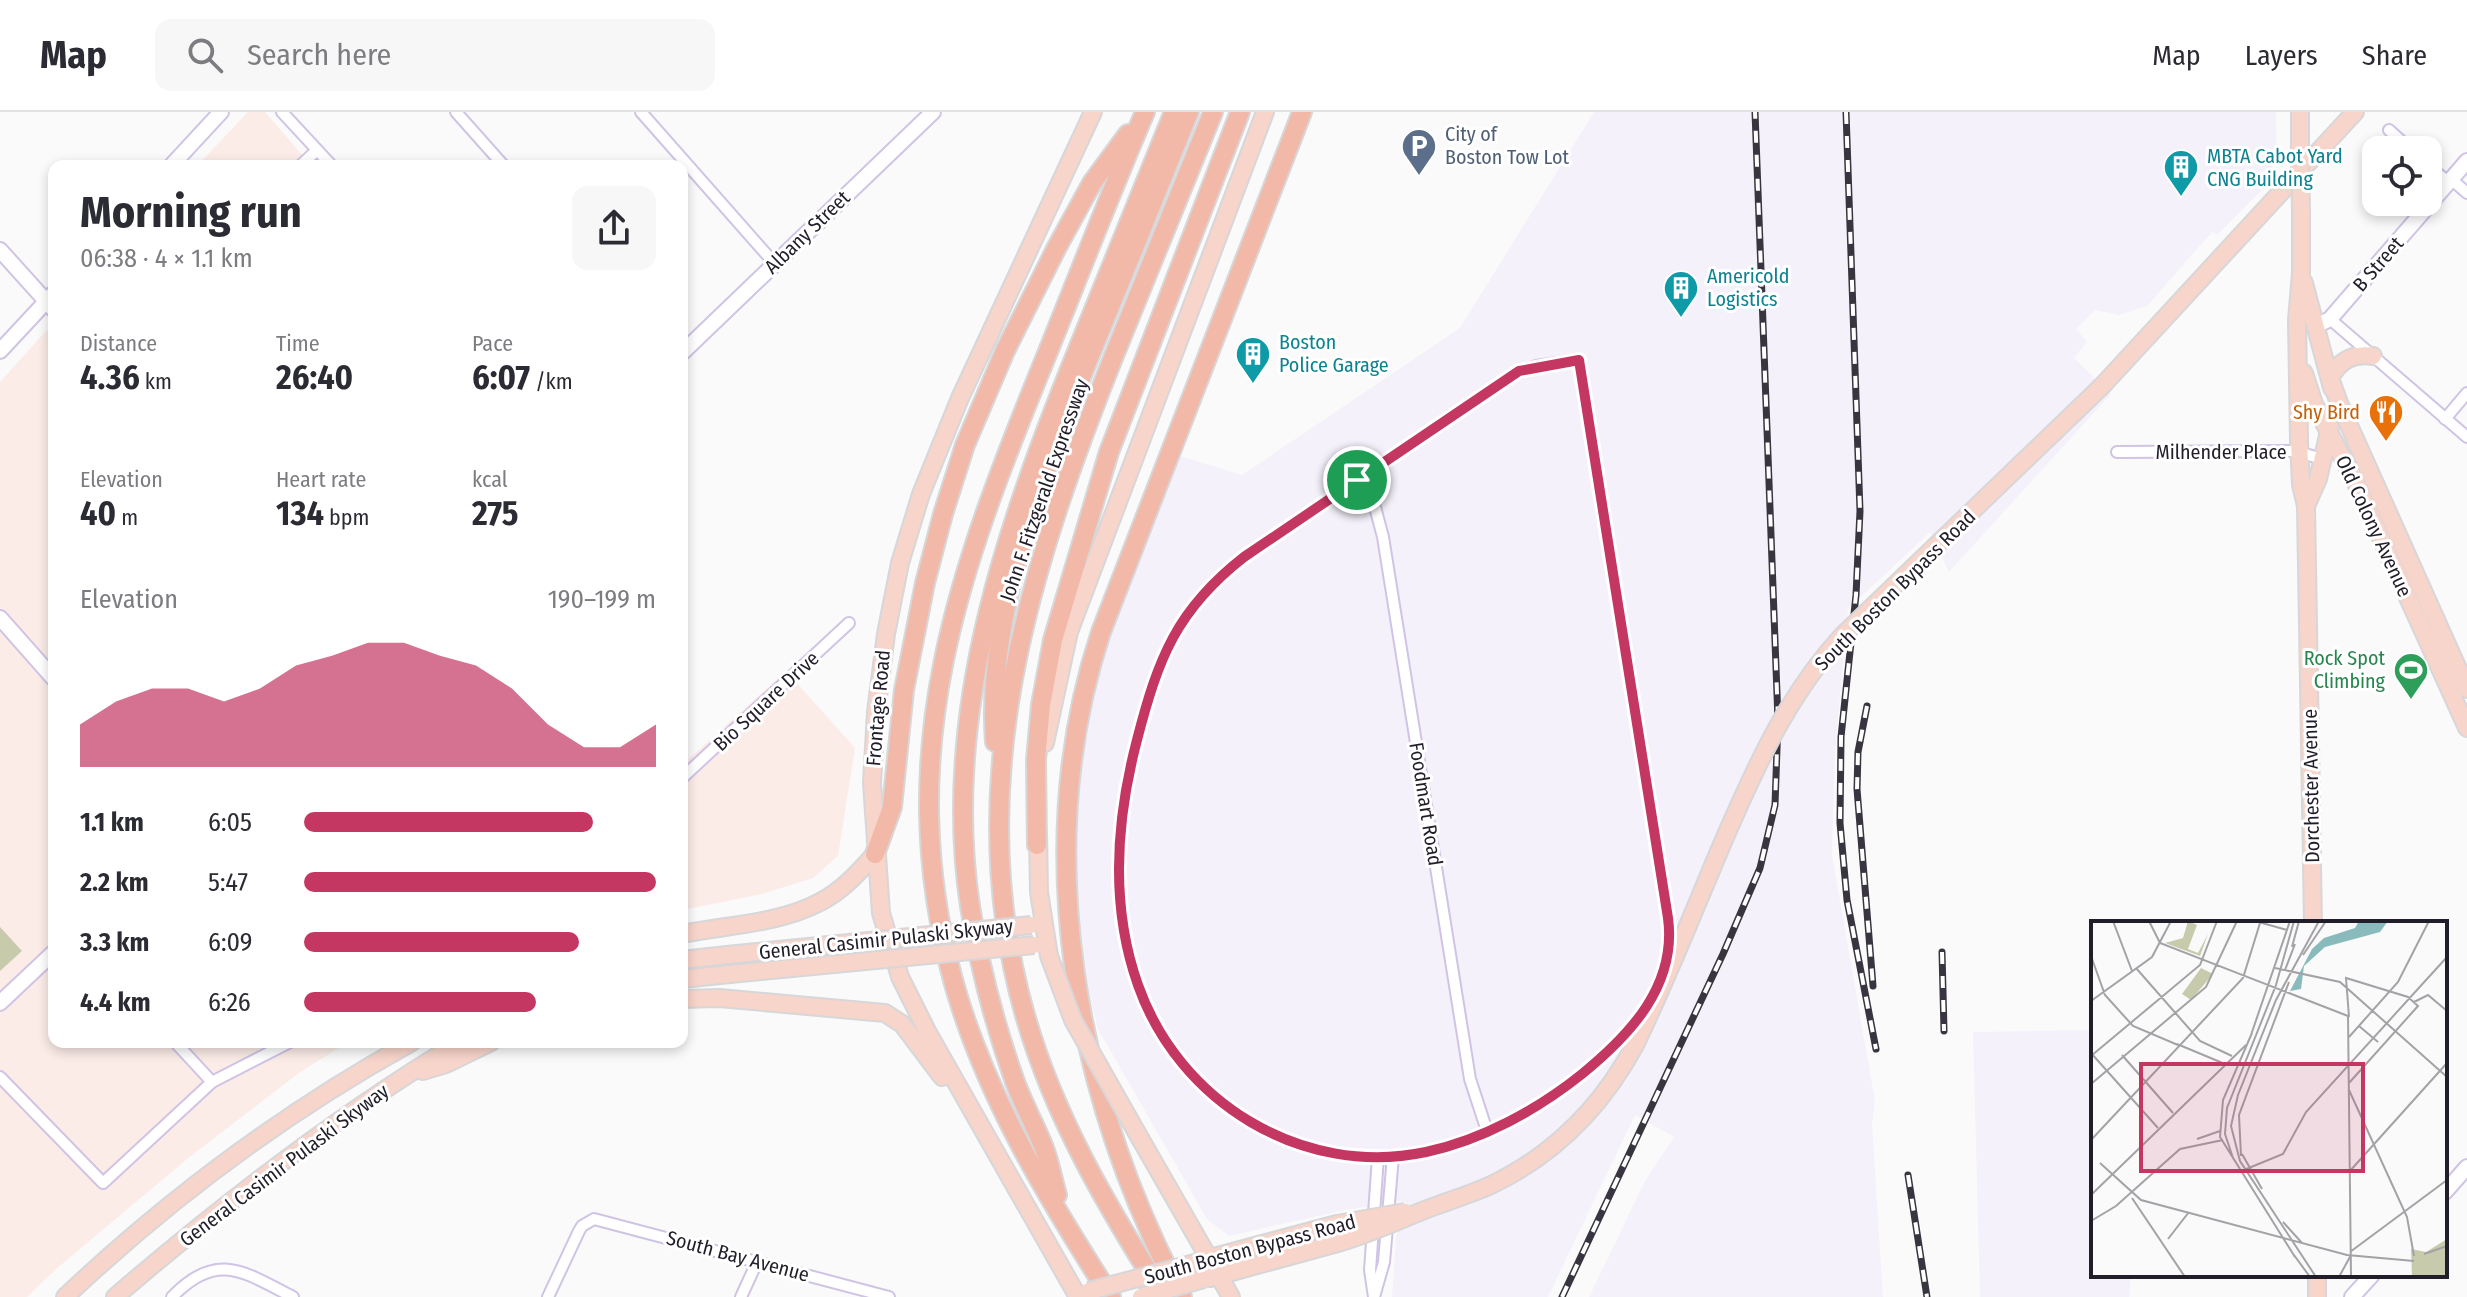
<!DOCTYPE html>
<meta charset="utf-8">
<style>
:root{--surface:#fff;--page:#f7f7f7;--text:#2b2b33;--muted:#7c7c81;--line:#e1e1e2;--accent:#c53763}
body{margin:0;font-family:"Fira Sans Condensed",sans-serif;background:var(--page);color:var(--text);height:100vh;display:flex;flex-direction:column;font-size:30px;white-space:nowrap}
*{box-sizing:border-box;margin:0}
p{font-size:26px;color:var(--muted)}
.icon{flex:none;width:44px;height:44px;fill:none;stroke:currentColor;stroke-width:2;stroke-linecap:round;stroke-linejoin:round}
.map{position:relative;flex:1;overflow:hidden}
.details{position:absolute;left:48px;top:48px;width:640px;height:888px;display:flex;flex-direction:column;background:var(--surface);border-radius:16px;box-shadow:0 4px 12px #0003}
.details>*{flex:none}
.controls{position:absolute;left:2362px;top:24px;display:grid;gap:16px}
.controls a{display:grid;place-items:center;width:80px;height:80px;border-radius:16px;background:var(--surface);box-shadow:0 4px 12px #0003;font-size:40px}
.pin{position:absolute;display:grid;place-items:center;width:68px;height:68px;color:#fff;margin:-34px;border:4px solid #fff;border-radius:50%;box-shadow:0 2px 8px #0007}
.round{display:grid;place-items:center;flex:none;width:84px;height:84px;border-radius:16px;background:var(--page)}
.headline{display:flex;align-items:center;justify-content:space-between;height:136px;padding:0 32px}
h1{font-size:44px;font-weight:700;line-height:60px}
.figures{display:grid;grid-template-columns:repeat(3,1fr);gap:12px;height:136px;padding:8px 32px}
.figures div{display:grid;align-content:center}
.figures b{font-size:34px;font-weight:700}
.figures small{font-size:22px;font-weight:400}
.figures p{font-size:22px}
.chart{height:224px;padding:16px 32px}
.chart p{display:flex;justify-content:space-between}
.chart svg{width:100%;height:144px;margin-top:8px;fill:var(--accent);opacity:.7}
ul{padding:0 32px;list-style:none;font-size:26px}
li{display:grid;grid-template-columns:128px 96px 1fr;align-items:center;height:60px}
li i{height:20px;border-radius:10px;background:var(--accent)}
header{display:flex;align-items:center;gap:48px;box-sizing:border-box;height:112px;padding:0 40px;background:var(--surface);border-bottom:2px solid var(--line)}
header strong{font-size:38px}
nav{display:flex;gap:44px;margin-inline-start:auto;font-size:28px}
.search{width:560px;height:72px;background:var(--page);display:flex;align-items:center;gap:20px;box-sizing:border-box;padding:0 28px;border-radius:16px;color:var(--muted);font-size:30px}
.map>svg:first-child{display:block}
.built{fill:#f4f1fa}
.education{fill:#fbece7}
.green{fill:#c7cbac}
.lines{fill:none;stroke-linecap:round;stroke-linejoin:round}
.street-casing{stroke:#d0c4e5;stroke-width:14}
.secondary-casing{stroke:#d0c4e5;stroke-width:18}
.primary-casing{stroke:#d7d6d8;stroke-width:20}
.highway-casing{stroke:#d7d6d8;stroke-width:22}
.street{stroke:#fff;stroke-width:10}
.secondary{stroke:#fff;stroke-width:14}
.primary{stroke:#f8d5cb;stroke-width:16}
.highway{stroke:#f3b9a8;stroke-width:18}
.rail-casing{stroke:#393540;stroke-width:7}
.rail{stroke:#fff;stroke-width:4;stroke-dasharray:12;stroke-linecap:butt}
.primary-bridge-casing{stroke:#d7d6d8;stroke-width:20;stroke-linecap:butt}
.primary-bridge{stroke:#f8d5cb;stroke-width:16}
.route-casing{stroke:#fff;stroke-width:16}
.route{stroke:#c53763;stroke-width:10}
.labels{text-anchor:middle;stroke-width:6;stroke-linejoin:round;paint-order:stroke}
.service-label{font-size:20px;fill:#4e5e75;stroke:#fff;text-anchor:start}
.culture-label{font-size:20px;fill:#0d838f;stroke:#fff;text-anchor:start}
.street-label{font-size:20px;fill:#211d29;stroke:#fff}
.food-label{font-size:20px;fill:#c56008;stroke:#fff;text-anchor:end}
.leisure-label{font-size:20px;fill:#27864d;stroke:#fff;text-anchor:end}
.inset-road{fill:none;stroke:#a3a2a6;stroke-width:2}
.view{fill:#c53763;fill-opacity:0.15;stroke:#c53763;stroke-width:4}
.inset-edge{fill:none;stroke:#211d29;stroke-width:4}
</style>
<header>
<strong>Map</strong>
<div class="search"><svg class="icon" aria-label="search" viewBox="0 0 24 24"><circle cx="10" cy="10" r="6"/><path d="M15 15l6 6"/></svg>Search here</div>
<nav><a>Map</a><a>Layers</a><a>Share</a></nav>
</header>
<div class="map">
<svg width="2467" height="1185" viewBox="0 0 2467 1185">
<rect width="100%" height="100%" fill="#fafafa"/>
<g class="built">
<path d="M 1594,0 L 2276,0 L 2277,49 L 2269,59 L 2272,68 L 2217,123 L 2212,120 L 2147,194 L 2119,203 L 2095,198 L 2076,217 L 2087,230 L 2074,246 L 2111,282 L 1949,460 L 1930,420 L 1848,497 L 1835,639 L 1832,743 L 1875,989 L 1872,1011 L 1883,1185 L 1589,1185 L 1645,1069 L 1674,1025 L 1635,1003 L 1548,1185 L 1392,1185 L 1396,1127 L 1402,1089 L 1345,1098 L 1229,1124 L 1207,1107 L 1098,917 L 1090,885 L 1079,806 L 1075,725 L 1084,615 L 1110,520 L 1180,344 L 1242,363 L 1460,216 Z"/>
<path d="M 2093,918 L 2093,1163 L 2131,1163 L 2129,1185 L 1980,1185 L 1973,920 Z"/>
</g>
<g class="education">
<path d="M 248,0 L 265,0 L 304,45 L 294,54 L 197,54 Z"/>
<path d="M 54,210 L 54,930 L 348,930 L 299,961 L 187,1047 L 55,1158 L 27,1185 L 0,1185 L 0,270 Z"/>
<path d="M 786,559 L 855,636 L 838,744 L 813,766 L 762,782 L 682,798 L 682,653 Z"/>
</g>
<path class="green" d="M 0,815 L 22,839 L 0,859 Z"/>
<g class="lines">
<g class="street-casing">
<g id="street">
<path d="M 282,0 L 332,54"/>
<path d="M 456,0 L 504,54"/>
<path d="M 641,0 L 775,152"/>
<path d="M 2389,18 L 2411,38"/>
<path d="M 2428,53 L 2448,70"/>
<path d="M 300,54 L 317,38"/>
<path d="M 2451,67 L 2467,81"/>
<path d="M 2330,207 L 2467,325"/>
<path d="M 1579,248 L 1668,806 C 1676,875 1628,925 1577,966 C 1534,1000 1480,1029 1426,1040 C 1300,1066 1181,992 1138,873 C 1108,792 1117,704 1138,623 C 1158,547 1180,494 1244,445 L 1512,263 L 1536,254 Z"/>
<path d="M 2445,307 L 2467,281"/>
<path d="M 2117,340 L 2295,339 L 2322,347"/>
<path d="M 1357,368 L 1375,395 L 1383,425 L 1470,967 L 1487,1019"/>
<path d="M 682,666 L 849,511"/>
<path d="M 175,930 L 212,970"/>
<path d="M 0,965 L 103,1071 L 212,970 L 290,930"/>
<path d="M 172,1185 C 217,1138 244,1160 293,1185"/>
<path d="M 548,1185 L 579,1119 L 582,1114 L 594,1107 L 889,1185"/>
<path d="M 741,1185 L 757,1150"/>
<path d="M 1374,1185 L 1384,1150 L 1393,1044"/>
<path d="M 1374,1185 L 1370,1158 L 1378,1045"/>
</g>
</g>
<g class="secondary-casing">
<g id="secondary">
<path d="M 171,54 L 221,0"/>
<path d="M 0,138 L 54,198"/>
<path d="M 2316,214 L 2330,207 L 2467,49"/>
<path d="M 0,239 L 54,181"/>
<path d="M 682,241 L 933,0"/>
<path d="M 0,506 L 54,567"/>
<path d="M 0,891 L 54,840"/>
<path d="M 2445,1080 L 2467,1055"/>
<path d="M 2352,1185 L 2372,1163"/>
</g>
</g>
<g class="primary-casing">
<g id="primary">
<path d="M 2300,0 L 2300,43"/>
<path d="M 2301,102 L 2301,161 L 2297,208 L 2299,329 L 2301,373 L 2306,394 L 2313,811"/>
<path d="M 2304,171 L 2332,276"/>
<path d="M 2304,261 L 2314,292 L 2357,373 L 2467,616"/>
<path d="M 2330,266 L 2339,291 L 2467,577"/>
<path d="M 2330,266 C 2340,248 2353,241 2373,244"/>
<path d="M 2102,274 L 2355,0"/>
<path d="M 2306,394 L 2318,367 L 2330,315"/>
<path d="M 1045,631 L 1069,520 L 1265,0"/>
<path d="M 1038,722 L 1039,780 L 1049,844"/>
<path d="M 682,822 C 726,813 779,812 820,790 C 842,779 859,760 875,742"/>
<path d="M 682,848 L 727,843"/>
<path d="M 682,867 L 730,862"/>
<path d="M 682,887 L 719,886 L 885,901 L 902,912 L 942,965"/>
<path d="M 423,959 L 446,952 L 491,930"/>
<path d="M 1141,1028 L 1231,1185"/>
<path d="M 1199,1149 L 1337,1112"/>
<path d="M 2317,1163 L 2317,1185"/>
<path d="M 1210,1166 L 1341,1130"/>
<path d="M 65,1185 C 169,1087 287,999 412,930"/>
<path d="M 115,1185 C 223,1092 338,1003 460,930"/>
<path d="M 1078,1185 L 928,921 L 900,865 L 881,801 L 872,671 L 876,600 L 886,522 L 900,451 L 921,382 L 960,286 L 1093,0"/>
</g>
</g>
<g class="highway-casing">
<g id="highway">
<path d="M 995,630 C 985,499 1048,346 1097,226 C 1128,151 1159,75 1189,0"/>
<path d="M 1037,733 L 1036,648 L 1041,593 L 1053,528 L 1109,340 L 1240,0"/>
<path d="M 875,742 L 892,695 L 904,578 L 925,471 L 943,402 L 965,333 L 1005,239 L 1057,135 L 1092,71 L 1128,22"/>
<path d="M 1057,1083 C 1052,1066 1049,1047 1042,1031 C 1033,1010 1023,991 1015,970 C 995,913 979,853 970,794 C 940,596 1010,405 1083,225 C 1113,150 1143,75 1174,0"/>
<path d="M 1111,1185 C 1048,1087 984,981 953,868 C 891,638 959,458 1045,247 C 1078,165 1110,82 1145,0"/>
<path d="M 1164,1185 C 1108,1096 1054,1005 1025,903 C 959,674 1029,458 1113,246 C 1146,164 1180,82 1213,0"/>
<path d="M 1182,1185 C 1076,986 1029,738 1101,520 L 1302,0"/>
</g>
</g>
<use href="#street" class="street"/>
<use href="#secondary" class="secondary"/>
<use href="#primary" class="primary"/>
<use href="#highway" class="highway"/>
<g class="rail-casing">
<g id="rail">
<path d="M 1846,0 L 1860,399 L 1856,483 L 1841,625 L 1840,711 L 1847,788 L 1876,937"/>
<path d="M 1867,594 L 1858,640 L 1857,677 L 1873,874"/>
<path d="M 1942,840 L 1944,919"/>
<path d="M 1908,1063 L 1927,1185"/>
<path d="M 1562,1185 L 1723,842 L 1760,756 L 1775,693 L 1778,608 L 1755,0"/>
</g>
</g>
<use href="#rail" class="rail"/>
<g class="primary-bridge-casing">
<g id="primary-bridge">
<path d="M 2300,43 L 2301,102"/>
<path d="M 727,843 L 1031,813"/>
<path d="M 1049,844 L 1073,908 L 1141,1028"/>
<path d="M 730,862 L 1034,833"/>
<path d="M 1337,1112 L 1405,1100"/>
<path d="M 1341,1130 C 1369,1122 1395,1110 1422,1099 C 1445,1090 1469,1083 1491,1073 C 1554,1043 1602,994 1635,933 C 1667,867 1694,798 1723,730 C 1755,656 1787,584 1842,524 L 2102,274"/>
<path d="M 1089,1179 L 1195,1151"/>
<path d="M 1141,1185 L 1204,1167"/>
</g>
</g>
<use href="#primary-bridge" class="primary-bridge"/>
</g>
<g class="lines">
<g class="route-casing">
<path id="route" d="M 1579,248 L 1668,806 C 1677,873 1631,922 1582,962 C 1537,998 1482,1028 1426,1040 C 1302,1066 1179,990 1138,873 C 1110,794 1116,708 1137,628 C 1158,547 1176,498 1244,445 L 1519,259 Z"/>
</g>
<use href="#route" class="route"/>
</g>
<defs>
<g id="parking-pin" transform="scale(1.8)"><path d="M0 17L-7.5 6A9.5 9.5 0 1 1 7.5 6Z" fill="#5c6f8a" stroke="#fff"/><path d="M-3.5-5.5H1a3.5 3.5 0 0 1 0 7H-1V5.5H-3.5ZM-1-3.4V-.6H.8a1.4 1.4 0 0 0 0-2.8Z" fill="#fff"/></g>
<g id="building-pin" transform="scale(1.8)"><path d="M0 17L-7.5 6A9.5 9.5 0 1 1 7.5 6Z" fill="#0f9aa8" stroke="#fff"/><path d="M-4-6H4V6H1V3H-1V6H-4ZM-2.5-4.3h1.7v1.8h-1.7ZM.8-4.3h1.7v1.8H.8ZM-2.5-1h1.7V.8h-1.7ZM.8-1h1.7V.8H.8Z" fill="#fff"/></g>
<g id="restaurant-pin" transform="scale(1.8)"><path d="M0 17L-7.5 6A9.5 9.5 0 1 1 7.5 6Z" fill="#e8710a" stroke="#fff"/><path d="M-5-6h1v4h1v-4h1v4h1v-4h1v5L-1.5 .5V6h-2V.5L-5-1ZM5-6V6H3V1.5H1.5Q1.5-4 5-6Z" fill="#fff"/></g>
<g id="stadium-pin" transform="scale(1.8)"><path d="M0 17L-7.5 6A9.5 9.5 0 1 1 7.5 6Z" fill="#2e9e5b" stroke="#fff"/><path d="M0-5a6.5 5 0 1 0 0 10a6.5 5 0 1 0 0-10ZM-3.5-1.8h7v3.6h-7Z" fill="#fff"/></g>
</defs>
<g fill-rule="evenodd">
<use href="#parking-pin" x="1419" y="34"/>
<use href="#building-pin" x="2181" y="55"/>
<use href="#building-pin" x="1681" y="176"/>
<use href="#building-pin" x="1253" y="242"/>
<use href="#restaurant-pin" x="2386" y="300"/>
<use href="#stadium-pin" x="2411" y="558"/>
</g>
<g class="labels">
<g class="service-label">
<text x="1445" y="29">City of<tspan x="1445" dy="23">Boston Tow Lot</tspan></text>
</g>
<g class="culture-label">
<text x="2207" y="51">MBTA Cabot Yard<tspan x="2207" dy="23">CNG Building</tspan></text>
<text x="1707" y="171">Americold<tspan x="1707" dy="23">Logistics</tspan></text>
<text x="1279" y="237">Boston<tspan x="1279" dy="23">Police Garage</tspan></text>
</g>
<g class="street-label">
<text transform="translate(807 120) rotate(-44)" y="7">Albany Street</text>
<text transform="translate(2378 152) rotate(-49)" y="7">B Street</text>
<text x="2221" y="347">Milhender Place</text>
<text transform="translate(1044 378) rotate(-71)" y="7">John F. Fitzgerald Expressway</text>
<text transform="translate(2374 414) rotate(65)" y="7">Old Colony Avenue</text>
<text transform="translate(1895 478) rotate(-45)" y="7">South Boston Bypass Road</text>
<text transform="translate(766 589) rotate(-43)" y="7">Bio Square Drive</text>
<text transform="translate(878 596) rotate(-85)" y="7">Frontage Road</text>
<text transform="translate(2311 674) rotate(-91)" y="7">Dorchester Avenue</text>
<text transform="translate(1426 692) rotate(81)" y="7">Foodmart Road</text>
<text transform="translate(886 827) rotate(-6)" y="7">General Casimir Pulaski Skyway</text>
<text transform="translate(284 1053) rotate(-37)" y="7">General Casimir Pulaski Skyway</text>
<text transform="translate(1250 1137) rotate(-15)" y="7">South Boston Bypass Road</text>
<text transform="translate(738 1144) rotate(15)" y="7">South Bay Avenue</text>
</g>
<g class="food-label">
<text x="2360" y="307">Shy Bird</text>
</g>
<g class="leisure-label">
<text x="2385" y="553">Rock Spot<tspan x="2385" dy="23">Climbing</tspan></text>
</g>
</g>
<g transform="translate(2091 809)">
<rect width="356" height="356" fill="#fafafa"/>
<path d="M 97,0 L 106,4 L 97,28 L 107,32 L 117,13 L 109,35 L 74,22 L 92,17 ZM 110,47 L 122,53 L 100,79 L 91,73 ZM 356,318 L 356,356 L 321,356 L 320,328 L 335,331 Z" fill="#c7cbac"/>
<path d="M 268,0 L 297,0 L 289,11 L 234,26 L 213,45 L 210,68 L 199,70 L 221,28 L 233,17 L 264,7 Z" fill="#89bbbd"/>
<path class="inset-road" d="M 22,0 L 41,50M 58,0 L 69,22 L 257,95M 164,0 L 196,9M 201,26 L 208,0M 212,34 L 235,0M 0,35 L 14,74 L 42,105 L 87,124M 45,47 L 109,120 L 141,135M 184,47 L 249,61 L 356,156M 194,49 L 204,23M 0,80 L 61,36 L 80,0M 323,81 L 337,74 L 356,90M 257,95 L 260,356M 258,96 L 255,57 L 317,76 L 327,85 L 258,162M 268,105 L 287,121M 161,112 L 132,179 L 129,216 L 204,336M 160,114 L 199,0M 258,116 L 307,61 L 338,0M 86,123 L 134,143M 0,132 L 67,207M 31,134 L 82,192M 0,135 L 109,44 L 126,0M 0,163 L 115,66 L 146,0M 258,169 L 316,296 L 323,335M 106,218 L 129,210M 0,219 L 152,57 L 169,2M 151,233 L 171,268M 150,235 L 148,194 L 198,61M 142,237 L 134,213 L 136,187 L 185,64 L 203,0M 9,242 L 50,279 L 256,334 L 323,340M 148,251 L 192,233 L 215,191 L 356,36M 258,251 L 356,142M 0,274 L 155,124M 41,277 L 94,356M 0,300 L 25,285 L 89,228 L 132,219M 192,301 L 211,322M 77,318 L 98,291M 259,331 L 356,259M 333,333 L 356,325M 203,334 L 219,356M 225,356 L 149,240 L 140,205 L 147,174 L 185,79 L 228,0M 248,356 L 260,334"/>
<path class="view" d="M 50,143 L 272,143 L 272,250 L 50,250 Z"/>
<rect width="356" height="356" class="inset-edge"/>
</g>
</svg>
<div class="controls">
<a><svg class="icon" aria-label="locate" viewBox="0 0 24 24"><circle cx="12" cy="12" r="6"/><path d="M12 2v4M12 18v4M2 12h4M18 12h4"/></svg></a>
</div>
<div class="pin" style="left:1357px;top:368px;background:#1e9e55"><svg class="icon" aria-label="arrive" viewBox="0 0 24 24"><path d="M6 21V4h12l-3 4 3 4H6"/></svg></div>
<section class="details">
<div class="headline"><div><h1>Morning run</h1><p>06:38 · 4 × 1.1 km</p></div><a class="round"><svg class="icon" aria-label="share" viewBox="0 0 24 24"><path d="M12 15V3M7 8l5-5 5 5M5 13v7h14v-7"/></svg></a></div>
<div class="figures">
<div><p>Distance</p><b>4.36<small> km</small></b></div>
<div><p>Time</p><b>26:40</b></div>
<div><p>Pace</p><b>6:07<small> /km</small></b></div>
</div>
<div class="figures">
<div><p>Elevation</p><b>40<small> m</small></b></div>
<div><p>Heart rate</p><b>134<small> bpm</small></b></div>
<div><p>kcal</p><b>275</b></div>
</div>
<div class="chart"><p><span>Elevation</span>190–199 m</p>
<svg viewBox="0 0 160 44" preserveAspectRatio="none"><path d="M0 44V31L10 24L20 20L30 20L40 24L50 20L60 13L70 10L80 6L90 6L100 10L110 13L120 20L130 31L140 38L150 38L160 31V44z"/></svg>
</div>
<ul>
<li><b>1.1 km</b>6:05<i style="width:82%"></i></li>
<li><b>2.2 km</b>5:47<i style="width:100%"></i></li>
<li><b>3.3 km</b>6:09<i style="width:78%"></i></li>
<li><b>4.4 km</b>6:26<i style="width:66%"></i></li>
</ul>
</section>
</div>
